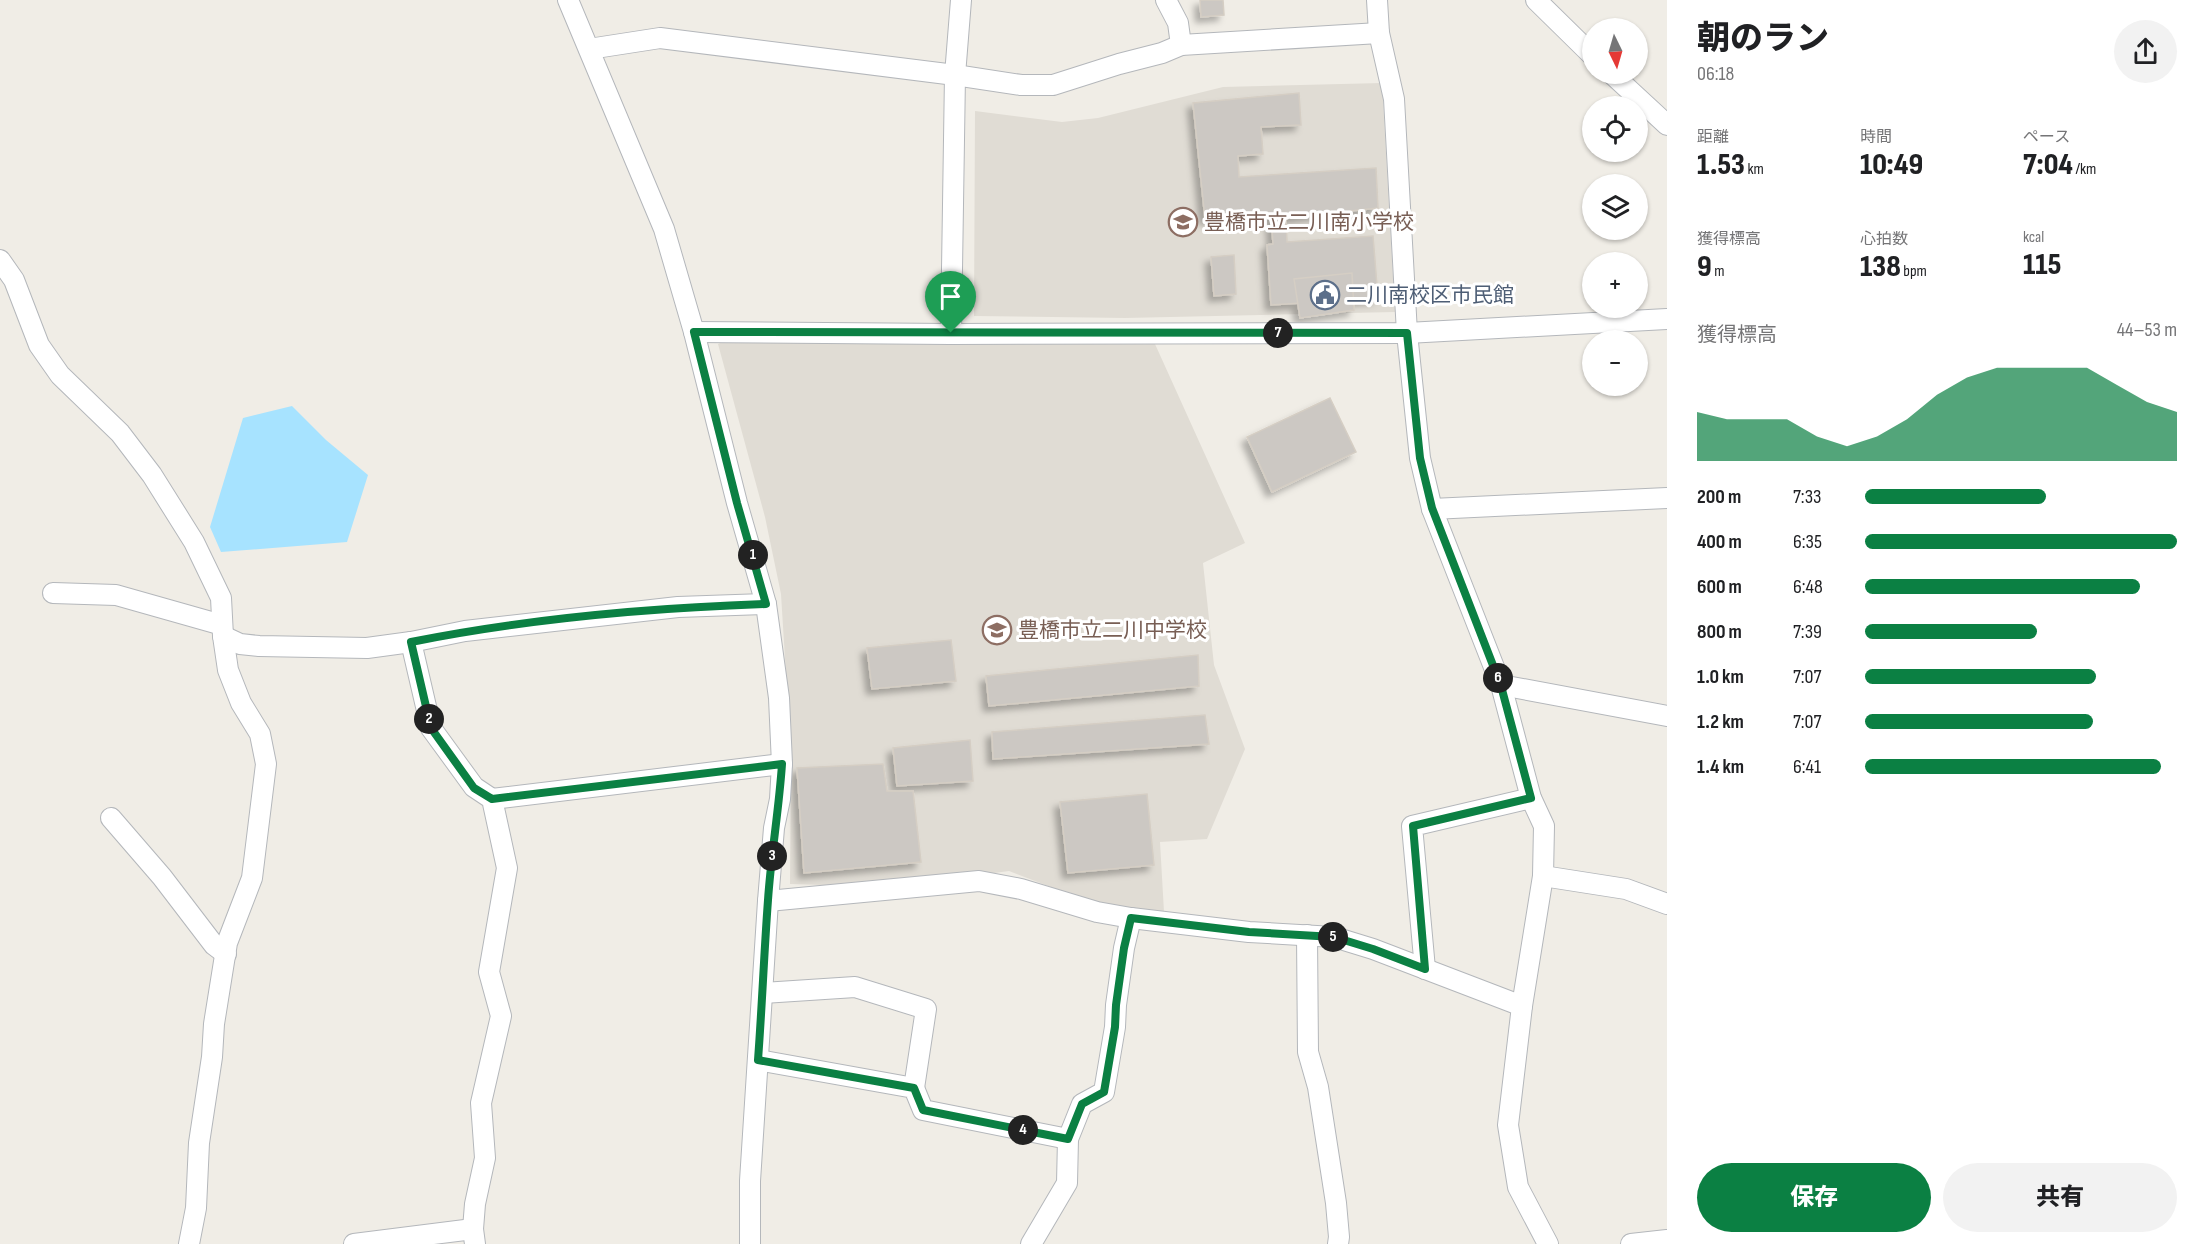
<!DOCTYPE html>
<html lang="ja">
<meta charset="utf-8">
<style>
:root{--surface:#fff;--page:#f2f2f2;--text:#202124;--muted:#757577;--accent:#0b8043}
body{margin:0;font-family:"Sofia Sans Condensed","Noto Sans JP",sans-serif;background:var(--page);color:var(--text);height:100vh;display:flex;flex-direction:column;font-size:22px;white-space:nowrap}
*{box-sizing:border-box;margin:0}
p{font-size:20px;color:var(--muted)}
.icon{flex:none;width:33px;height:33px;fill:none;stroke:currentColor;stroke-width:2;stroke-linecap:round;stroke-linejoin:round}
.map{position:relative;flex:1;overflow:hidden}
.sheet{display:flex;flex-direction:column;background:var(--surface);width:540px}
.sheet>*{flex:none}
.needle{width:39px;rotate:175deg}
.buttons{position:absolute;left:1582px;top:18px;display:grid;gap:12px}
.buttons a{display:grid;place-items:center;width:66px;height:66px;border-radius:50%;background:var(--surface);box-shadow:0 2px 4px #0004;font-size:30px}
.pin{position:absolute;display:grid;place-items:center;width:51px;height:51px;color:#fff;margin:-62px -26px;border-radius:50% 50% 50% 0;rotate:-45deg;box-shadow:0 0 6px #0007}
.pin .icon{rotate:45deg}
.km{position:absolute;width:30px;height:30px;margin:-15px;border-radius:50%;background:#222;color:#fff;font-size:16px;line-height:30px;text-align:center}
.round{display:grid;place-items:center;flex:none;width:63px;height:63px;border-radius:32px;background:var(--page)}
.head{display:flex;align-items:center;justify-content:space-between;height:102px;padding:0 30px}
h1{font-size:33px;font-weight:800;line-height:45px}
.metrics{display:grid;grid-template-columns:repeat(3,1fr);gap:9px;height:102px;padding:6px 30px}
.metrics div{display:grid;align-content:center}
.metrics b{font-size:30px;font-weight:800}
.metrics small{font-size:16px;font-weight:400}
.metrics p{font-size:16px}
.chart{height:168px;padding:12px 30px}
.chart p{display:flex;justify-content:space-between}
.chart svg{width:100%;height:108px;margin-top:6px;fill:var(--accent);opacity:.7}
.button{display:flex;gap:12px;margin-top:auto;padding:12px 30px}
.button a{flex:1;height:69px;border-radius:36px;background:var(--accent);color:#fff;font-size:24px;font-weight:800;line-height:69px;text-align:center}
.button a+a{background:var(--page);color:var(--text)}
ul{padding:0 30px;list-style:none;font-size:20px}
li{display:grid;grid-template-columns:96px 72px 1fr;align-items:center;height:45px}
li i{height:15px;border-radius:8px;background:var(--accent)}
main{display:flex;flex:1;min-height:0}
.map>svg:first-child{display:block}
.education{fill:#e0dcd4}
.water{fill:#a7e3ff}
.building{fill:#ccc8c3;stroke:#d5cec4;stroke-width:1.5;filter:url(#shadow)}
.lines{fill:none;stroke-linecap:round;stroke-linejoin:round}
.minor-casing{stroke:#b4b7bb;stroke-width:22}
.minor{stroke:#fff;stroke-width:20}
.route-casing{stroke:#fff;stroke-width:12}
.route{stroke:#0b8043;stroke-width:8}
.labels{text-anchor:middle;stroke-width:6;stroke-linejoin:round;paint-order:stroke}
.education-label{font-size:21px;fill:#785e54;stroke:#fff;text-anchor:start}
.service-label{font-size:21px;fill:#4e5e75;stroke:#fff;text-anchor:start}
</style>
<main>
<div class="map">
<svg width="1667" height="1244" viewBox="0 0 1667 1244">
<defs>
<filter id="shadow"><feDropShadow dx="-5.5" dy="5.5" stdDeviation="3" flood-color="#0004"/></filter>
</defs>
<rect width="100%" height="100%" fill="#f0ede6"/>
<g class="education">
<path d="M 1382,83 L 1395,312 L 1125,318 L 974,316 L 975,111 L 1062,122 L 1098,118 L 1223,87 Z"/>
<path d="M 732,338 L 1155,344 L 1245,543 L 1203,563 L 1214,665 L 1245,749 L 1207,839 L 1160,842 L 1164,912 L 1109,909 L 1009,871 L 891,887 L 790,884 L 791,755 L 781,594 L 765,517 L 718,344 Z"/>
</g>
<path class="water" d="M 292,406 L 326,440 L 368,475 L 347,542 L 221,552 L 210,527 L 243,418 Z"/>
<g class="building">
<path d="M 1200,0 L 1223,0 L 1224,15 L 1201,17 Z"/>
<path d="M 1299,93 L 1301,125 L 1261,127 L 1263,154 L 1238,156 L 1239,177 L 1376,168 L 1378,208 L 1286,218 L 1287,242 L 1373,236 L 1378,298 L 1271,305 L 1267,245 L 1273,244 L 1271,215 L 1205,219 L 1193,103 Z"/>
<path d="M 1234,255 L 1236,294 L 1214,296 L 1211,257 Z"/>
<path d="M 1352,273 L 1354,310 L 1300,318 L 1294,279 Z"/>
<path d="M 1330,398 L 1356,452 L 1272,492 L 1247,437 Z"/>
<path d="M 951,640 L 956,681 L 872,689 L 867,648 Z"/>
<path d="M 1198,655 L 1199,686 L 989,706 L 986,676 Z"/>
<path d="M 1205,715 L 1209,744 L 993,759 L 992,732 Z"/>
<path d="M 970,740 L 973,781 L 897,786 L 893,748 Z"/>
<path d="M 883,764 L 887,791 L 913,791 L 921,862 L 804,873 L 797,768 Z"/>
<path d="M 1147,794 L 1154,865 L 1068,873 L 1060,802 Z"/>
</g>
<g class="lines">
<g class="minor-casing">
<g id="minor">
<path d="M 568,0 L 664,229 L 694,332 L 737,503 L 766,604 L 779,698 L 782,764 L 780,799 L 774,828 L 768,901 L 750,1181 L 750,1244"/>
<path d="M 1166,0 L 1178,23 L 1181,45"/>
<path d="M 1377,0 L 1379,33 L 1394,99 L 1407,333 L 1420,458 L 1432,509 L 1501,685 L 1531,798 L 1544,826 L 1543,876 L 1522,1006 L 1508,1125 L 1518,1187 L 1548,1244"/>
<path d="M 1536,0 L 1593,56"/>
<path d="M 589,49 L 660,38 L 955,75 L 1021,85 L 1053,85 L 1119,64 L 1162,53 L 1181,45 L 1379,33"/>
<path d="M 1612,74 L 1667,125"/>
<path d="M 0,260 L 14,280 L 39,345 L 60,375 L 120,433 L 152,475 L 194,542 L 221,598 L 223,636 L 228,670 L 241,703 L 260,734 L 266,764 L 252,878 L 227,943 L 214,1024 L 212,1057 L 199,1143 L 196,1208 L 189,1244"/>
<path d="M 694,332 L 951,334 L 1407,333 L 1667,319"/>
<path d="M 951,334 L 955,75 L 961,0"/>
<path d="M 1432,509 L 1667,498"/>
<path d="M 53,593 L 116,595 L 222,625"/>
<path d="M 223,636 L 240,644 L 259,646 L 367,648 L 411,642 L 465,631 L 678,607 L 766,604"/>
<path d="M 411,642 L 431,728 L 474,787 L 492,799 L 507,868 L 489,972 L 501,1016 L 481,1103 L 485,1158 L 475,1204 L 473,1229"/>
<path d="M 1501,685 L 1667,716"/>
<path d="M 492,799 L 782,764"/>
<path d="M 111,818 L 162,877 L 214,945 L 226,954"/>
<path d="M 1543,876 L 1626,889 L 1667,904"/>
<path d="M 768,901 L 979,881 L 1021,889 L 1097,912 L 1131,918 L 1249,932 L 1334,937 L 1373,949 L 1522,1006"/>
<path d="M 1307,935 L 1308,1052 L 1318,1087 L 1336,1203 L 1339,1237 L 1338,1244"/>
<path d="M 1425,969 L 1412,826 L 1531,798"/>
<path d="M 763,993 L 855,987 L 926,1009 L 914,1088"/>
<path d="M 758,1060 L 914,1088 L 923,1110 L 1068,1139"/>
<path d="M 354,1244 L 473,1229 L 475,1244"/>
<path d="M 1031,1244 L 1067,1183 L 1068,1139 L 1082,1104 L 1104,1092 L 1115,1027 L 1116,1005 L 1124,948 L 1131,918"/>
<path d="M 1631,1244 L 1667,1240"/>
</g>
</g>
<use href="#minor" class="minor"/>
</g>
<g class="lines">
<g class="route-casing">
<path id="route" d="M 694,332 L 1407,333 L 1420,458 L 1432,508 L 1501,686 L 1531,798 L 1413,826 L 1425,969 L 1373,949 L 1334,937 L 1249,932 L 1131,918 L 1124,948 L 1116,1005 L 1115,1027 L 1104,1092 L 1082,1104 L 1068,1139 L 923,1110 L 914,1088 L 758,1060 C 762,1007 764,954 768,900 C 771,855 779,809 782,764 L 492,799 L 474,788 L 431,728 L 411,642 C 526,619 649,608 766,604 L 737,503 Z"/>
</g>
<use href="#route" class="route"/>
</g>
<defs>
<g id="school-ring" transform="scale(1.5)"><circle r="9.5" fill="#fff" stroke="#8d6e63" stroke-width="1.5"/><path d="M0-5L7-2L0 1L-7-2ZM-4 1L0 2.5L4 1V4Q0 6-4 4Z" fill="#8d6e63"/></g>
<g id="civic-ring" transform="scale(1.5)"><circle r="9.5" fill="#fff" stroke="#5c6f8a" stroke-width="1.5"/><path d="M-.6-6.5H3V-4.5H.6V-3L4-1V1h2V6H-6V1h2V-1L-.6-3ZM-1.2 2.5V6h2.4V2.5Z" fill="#5c6f8a"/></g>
</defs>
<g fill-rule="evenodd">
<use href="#school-ring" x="1183" y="222"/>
<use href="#civic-ring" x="1325" y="295"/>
<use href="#school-ring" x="997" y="630"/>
</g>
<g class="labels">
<g class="education-label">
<text x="1204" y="229">豊橋市立二川南小学校</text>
<text x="1018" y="637">豊橋市立二川中学校</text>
</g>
<g class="service-label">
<text x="1346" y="302">二川南校区市民館</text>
</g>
</g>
</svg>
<div class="buttons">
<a><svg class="needle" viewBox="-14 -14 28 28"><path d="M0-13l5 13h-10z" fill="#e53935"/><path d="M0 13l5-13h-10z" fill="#757577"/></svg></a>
<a><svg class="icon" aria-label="locate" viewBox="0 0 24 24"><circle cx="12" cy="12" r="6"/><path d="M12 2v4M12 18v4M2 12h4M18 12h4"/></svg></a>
<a><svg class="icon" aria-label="layers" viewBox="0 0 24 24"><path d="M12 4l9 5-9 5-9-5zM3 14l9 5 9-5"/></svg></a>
<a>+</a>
<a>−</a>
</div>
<div class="pin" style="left:951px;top:333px;background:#1e9e55"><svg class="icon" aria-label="arrive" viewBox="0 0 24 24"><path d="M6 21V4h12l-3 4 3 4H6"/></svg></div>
<b class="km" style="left:753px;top:555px">1</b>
<b class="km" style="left:429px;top:719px">2</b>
<b class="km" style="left:772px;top:856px">3</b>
<b class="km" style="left:1023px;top:1130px">4</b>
<b class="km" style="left:1333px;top:937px">5</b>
<b class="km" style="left:1498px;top:678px">6</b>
<b class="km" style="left:1278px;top:333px">7</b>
</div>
<section class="sheet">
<div class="head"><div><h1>朝のラン</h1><p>06:18</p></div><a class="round"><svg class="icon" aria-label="share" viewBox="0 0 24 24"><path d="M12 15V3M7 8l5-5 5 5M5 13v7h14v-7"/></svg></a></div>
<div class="metrics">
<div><p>距離</p><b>1.53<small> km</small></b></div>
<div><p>時間</p><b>10:49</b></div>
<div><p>ペース</p><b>7:04<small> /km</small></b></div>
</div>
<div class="metrics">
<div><p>獲得標高</p><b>9<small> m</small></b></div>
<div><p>心拍数</p><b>138<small> bpm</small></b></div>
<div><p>kcal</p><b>115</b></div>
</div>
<div class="chart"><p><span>獲得標高</span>44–53 m</p>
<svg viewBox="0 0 160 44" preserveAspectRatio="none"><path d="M0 44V24L10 27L20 27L30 27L40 34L50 38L60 34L70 27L80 17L90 10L100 6L110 6L120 6L130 6L140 13L150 20L160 24V44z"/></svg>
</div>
<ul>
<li><b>200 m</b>7:33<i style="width:58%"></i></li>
<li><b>400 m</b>6:35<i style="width:100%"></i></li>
<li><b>600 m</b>6:48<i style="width:88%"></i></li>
<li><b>800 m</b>7:39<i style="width:55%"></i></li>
<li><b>1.0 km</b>7:07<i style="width:74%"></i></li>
<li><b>1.2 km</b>7:07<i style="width:73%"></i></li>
<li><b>1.4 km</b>6:41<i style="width:95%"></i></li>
</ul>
<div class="button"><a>保存</a><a>共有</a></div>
</section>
</main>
